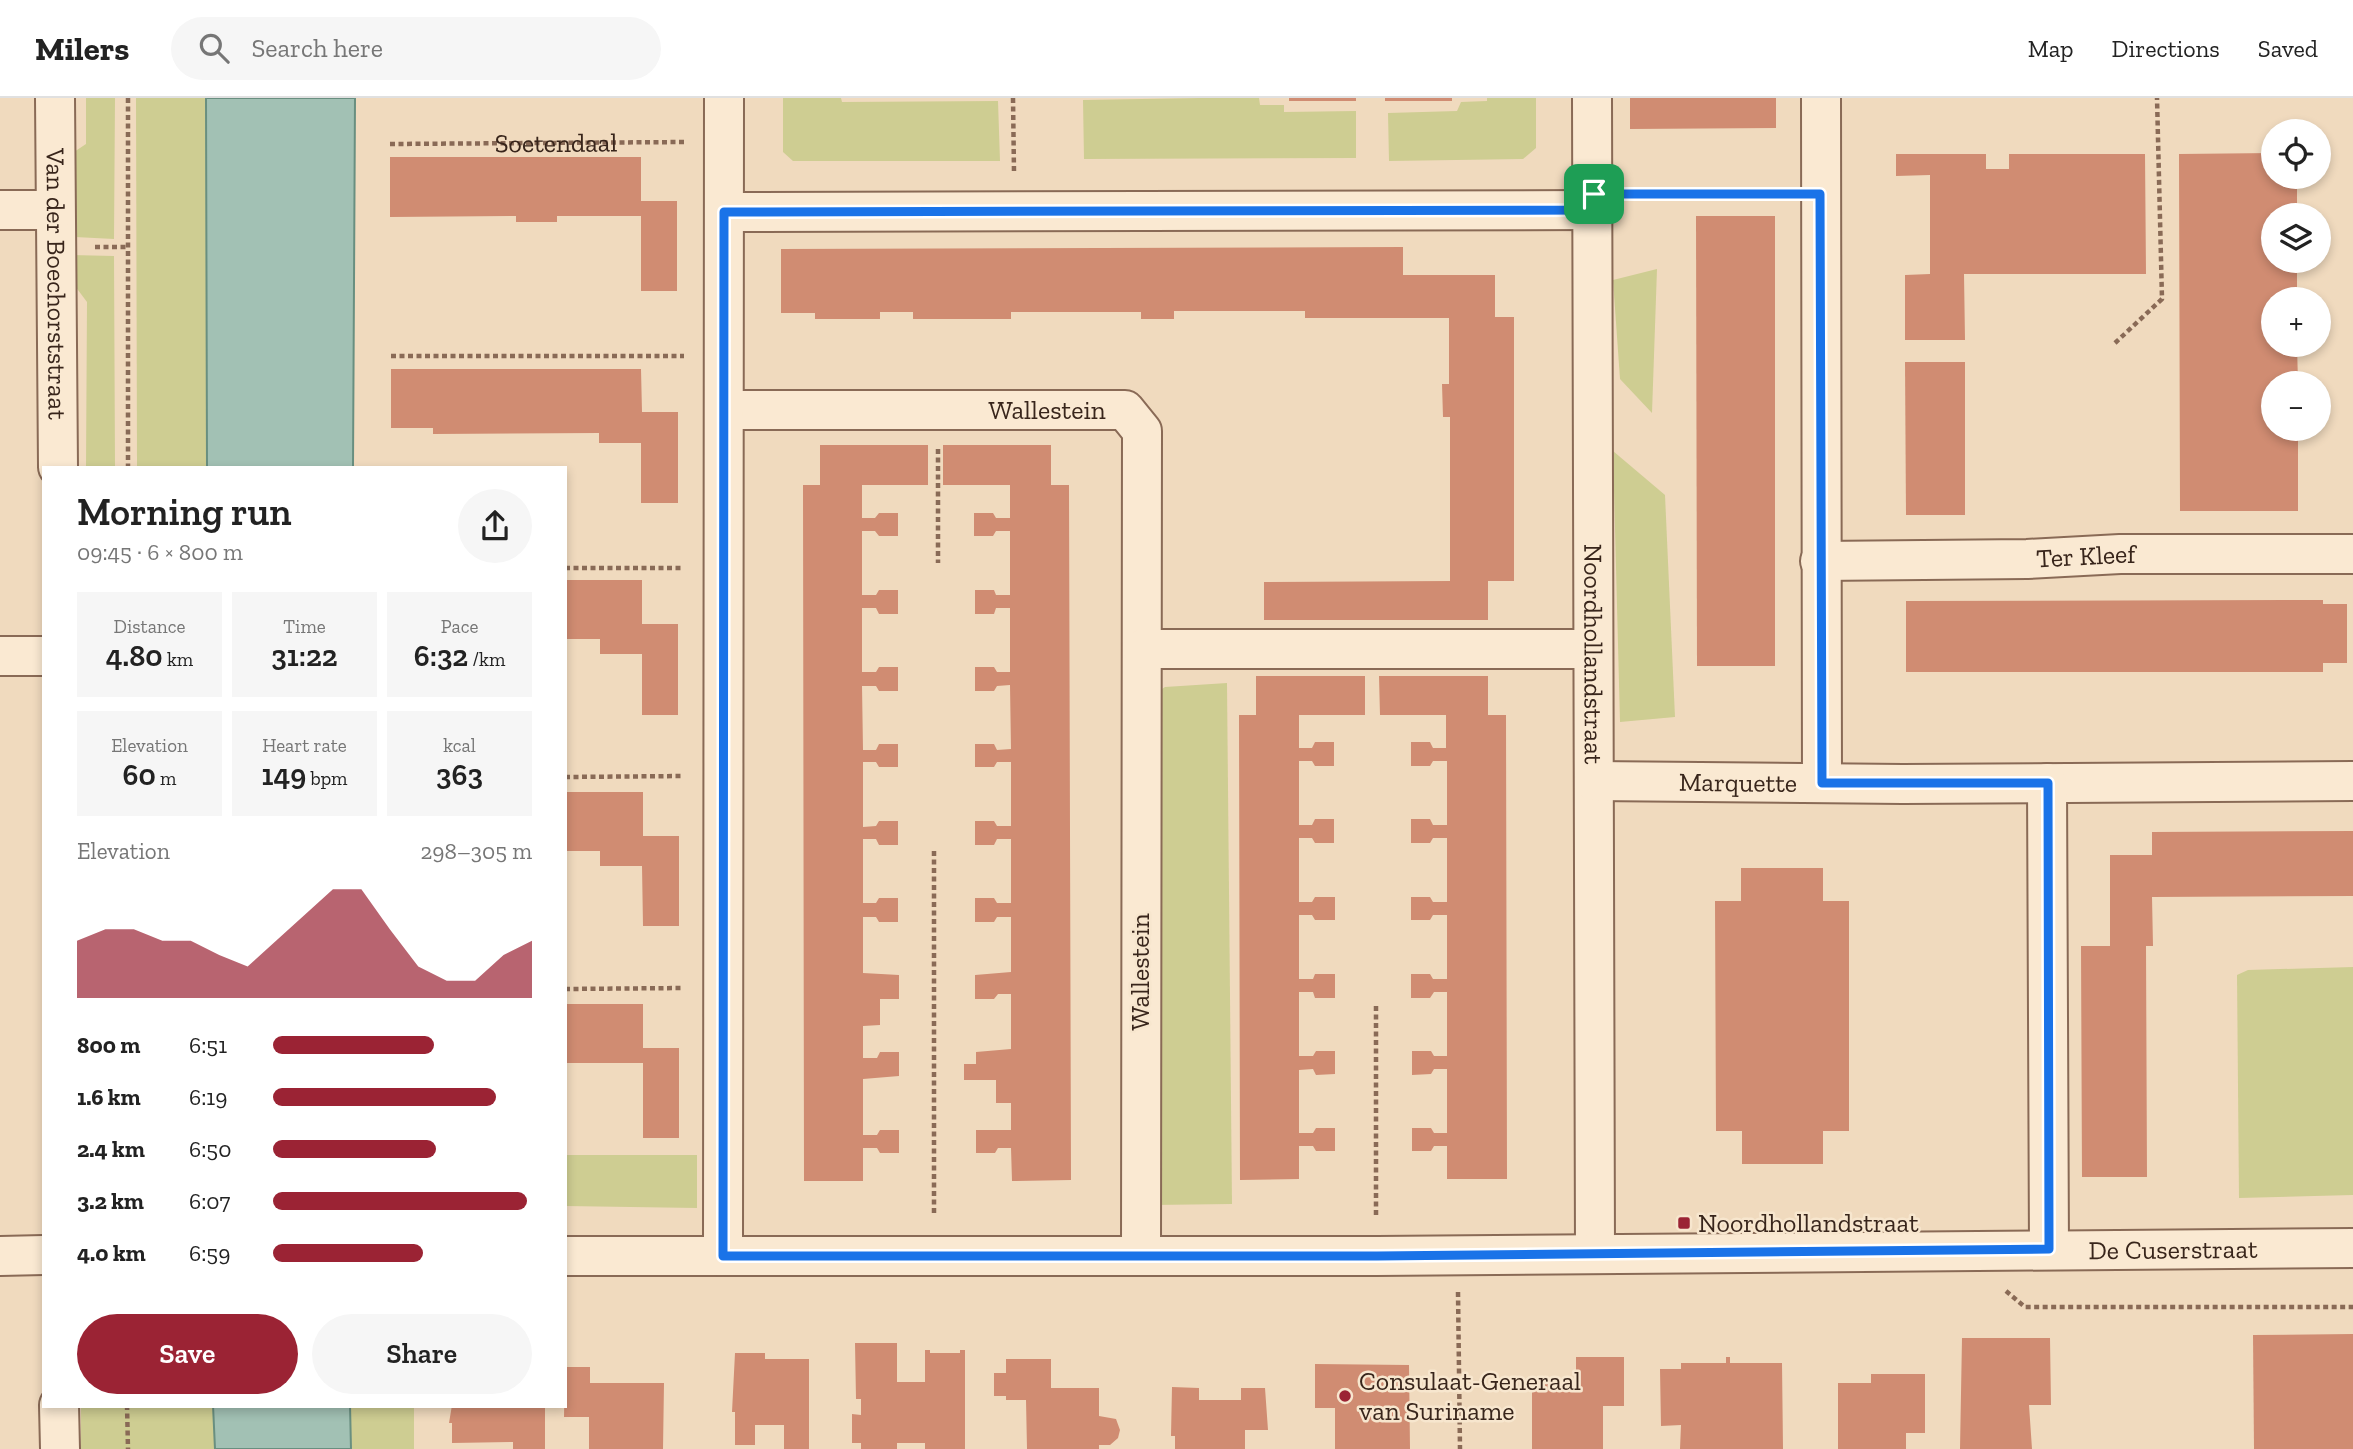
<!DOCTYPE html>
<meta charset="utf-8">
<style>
:root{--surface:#fff;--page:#f6f6f6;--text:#222;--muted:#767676;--line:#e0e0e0;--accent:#9b2334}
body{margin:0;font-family:"Zilla Slab",serif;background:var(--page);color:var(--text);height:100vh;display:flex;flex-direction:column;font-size:26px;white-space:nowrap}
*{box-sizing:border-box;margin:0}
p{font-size:23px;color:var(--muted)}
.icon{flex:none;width:38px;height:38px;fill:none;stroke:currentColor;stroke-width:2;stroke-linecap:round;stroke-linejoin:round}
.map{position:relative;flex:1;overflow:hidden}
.details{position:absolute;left:42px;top:368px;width:525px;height:942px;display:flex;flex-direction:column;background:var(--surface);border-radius:0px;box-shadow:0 4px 10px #0003}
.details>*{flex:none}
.buttons{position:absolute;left:2261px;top:21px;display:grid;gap:14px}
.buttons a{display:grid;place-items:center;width:70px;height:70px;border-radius:50%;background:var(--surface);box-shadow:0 4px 10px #0003;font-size:35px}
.pin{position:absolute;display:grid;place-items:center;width:60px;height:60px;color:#fff;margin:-30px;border-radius:14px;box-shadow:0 4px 10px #0006}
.round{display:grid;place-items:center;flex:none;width:74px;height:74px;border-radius:37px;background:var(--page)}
.headline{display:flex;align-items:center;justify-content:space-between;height:119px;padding:0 35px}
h1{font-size:38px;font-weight:600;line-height:52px}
.stats{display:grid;grid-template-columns:repeat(3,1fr);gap:10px;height:119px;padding:7px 35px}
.stats div{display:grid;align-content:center;border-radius:0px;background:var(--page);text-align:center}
.stats b{font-size:30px;font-weight:600}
.stats small{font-size:19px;font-weight:400}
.stats p{font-size:19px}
.chart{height:196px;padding:14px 35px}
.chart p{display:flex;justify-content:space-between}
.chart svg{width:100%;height:126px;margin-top:7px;fill:var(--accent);opacity:.7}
.button{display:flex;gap:14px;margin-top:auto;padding:14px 35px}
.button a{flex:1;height:80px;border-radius:42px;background:var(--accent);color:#fff;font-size:28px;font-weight:600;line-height:80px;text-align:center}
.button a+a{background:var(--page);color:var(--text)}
ul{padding:0 35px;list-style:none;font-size:23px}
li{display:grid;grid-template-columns:112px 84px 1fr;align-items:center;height:52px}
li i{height:18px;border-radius:9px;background:var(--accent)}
header{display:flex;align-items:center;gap:42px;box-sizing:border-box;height:98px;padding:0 35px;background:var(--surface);border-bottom:2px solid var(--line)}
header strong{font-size:33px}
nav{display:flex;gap:38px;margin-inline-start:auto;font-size:24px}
.search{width:490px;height:63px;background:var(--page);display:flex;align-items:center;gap:18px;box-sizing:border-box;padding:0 24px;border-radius:38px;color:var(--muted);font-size:26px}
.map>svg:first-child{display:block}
.green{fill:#cecd92}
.water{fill:#a2c1b4;stroke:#698f80;stroke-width:2}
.building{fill:#d08c72}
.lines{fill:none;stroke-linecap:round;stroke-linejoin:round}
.minor-casing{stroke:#896a56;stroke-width:42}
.path{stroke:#896a56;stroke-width:4.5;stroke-dasharray:5 3.5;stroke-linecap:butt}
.minor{stroke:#fae9d2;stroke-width:38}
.route-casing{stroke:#fff;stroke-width:14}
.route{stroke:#1a73e8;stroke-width:9}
.poi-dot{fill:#9b2334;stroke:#f7e6ce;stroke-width:2.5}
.labels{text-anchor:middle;stroke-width:5;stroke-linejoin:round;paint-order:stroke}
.street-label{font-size:26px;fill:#38251b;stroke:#f7e6ce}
.poi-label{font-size:26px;fill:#38251b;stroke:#f7e6ce;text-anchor:start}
</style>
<header>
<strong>Milers</strong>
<div class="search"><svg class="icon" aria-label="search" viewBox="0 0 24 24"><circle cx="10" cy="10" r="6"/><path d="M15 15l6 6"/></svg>Search here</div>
<nav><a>Map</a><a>Directions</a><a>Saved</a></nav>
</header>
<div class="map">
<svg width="2353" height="1351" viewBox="0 0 2353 1351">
<rect width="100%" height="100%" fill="#f0dabe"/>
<g class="green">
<path d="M 86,0 L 115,0 L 114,141 L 75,139 L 71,56 L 86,46 Z"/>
<path d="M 136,0 L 206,0 L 207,369 L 137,369 Z"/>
<path d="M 783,0 L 841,0 L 842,4 L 998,3 L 1000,63 L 793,63 L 783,54 Z"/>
<path d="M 1201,0 L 1259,0 L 1260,7 L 1284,7 L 1284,14 L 1356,13 L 1356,60 L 1084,61 L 1083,2 Z"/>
<path d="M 1487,0 L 1536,0 L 1536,50 L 1523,61 L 1389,63 L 1388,15 L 1457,13 L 1461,4 L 1487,3 Z"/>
<path d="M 71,157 L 114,158 L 115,369 L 86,369 L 87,204 L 75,188 Z"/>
<path d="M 1657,171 L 1652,315 L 1620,281 L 1613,182 Z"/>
<path d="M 1613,353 L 1665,397 L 1675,619 L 1620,624 Z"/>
<path d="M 1227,585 L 1232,1106 L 1152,1107 L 1145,603 L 1165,589 Z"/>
<path d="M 2353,869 L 2353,1097 L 2239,1100 L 2237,877 L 2248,872 Z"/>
<path d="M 565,1057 L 697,1057 L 697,1110 L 565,1108 Z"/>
<rect x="81" y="1307" width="333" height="44"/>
</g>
<g class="water">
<path d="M 206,0 L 355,0 L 353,369 L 207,369 Z"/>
<path d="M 213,1307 L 350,1307 L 351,1351 L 215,1351 Z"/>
</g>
<g class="building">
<rect x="1289" y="0" width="67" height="3"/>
<rect x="1385" y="0" width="67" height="3"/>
<path d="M 1630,0 L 1776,0 L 1776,30 L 1630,31 Z"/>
<path d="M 2273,55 L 2273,79 L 2297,79 L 2297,117 L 2273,117 L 2273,163 L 2297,163 L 2297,201 L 2273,201 L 2273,247 L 2297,247 L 2298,285 L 2273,285 L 2273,331 L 2298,331 L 2298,413 L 2180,413 L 2179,56 Z"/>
<path d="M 1896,56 L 1986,56 L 1986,71 L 2009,71 L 2009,56 L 2145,56 L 2146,176 L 1964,176 L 1965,242 L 1905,242 L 1905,177 L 1930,176 L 1930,77 L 1896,78 Z"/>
<path d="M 390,59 L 641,59 L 641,103 L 677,103 L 677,193 L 641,193 L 641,118 L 557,118 L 557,124 L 516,124 L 516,118 L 390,119 Z"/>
<path d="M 1696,118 L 1775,118 L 1775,568 L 1697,568 Z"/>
<path d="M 1403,149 L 1403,177 L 1495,177 L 1495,219 L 1514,219 L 1514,483 L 1488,483 L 1488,522 L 1264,522 L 1264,484 L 1450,483 L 1450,319 L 1443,319 L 1442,286 L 1449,286 L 1449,220 L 1305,220 L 1305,213 L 1174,213 L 1174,221 L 1141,221 L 1141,214 L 1011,214 L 1011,221 L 913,221 L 913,214 L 880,214 L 880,221 L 815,221 L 815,215 L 781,215 L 781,151 Z"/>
<path d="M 1905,264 L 1965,264 L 1965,417 L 1906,417 Z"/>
<path d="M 391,271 L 641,271 L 642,314 L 678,314 L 678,405 L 641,405 L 641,345 L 599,345 L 599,335 L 433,336 L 433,330 L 391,330 Z"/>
<path d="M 820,347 L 928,347 L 928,387 L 862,387 L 862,420 L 875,420 L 879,415 L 898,415 L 898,438 L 879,438 L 875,433 L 862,433 L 862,497 L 876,497 L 879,492 L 898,492 L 898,516 L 879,516 L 876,510 L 862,510 L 862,574 L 876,574 L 879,569 L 898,569 L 898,593 L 879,593 L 876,588 L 862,588 L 863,652 L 876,652 L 879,646 L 898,646 L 898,669 L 879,669 L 876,664 L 863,664 L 863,729 L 876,728 L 879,723 L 898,723 L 898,747 L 879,747 L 876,741 L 863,741 L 863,805 L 876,805 L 879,800 L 898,800 L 898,824 L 879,824 L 876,819 L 863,819 L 863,875 L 899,877 L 899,901 L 880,901 L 880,927 L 863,928 L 863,960 L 877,960 L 880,954 L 899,954 L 899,978 L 863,981 L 863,1037 L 877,1037 L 880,1032 L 899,1032 L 899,1055 L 880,1055 L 877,1050 L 863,1050 L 863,1083 L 804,1083 L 803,387 L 820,387 Z"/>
<path d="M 943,347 L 1051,347 L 1051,387 L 1069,387 L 1071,1082 L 1012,1083 L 1011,1050 L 998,1050 L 995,1055 L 976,1055 L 976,1032 L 1011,1032 L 1011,1005 L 996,1005 L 996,982 L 964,982 L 964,966 L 976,966 L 976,954 L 1011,951 L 1011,896 L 998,896 L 994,901 L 975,901 L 975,877 L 1011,874 L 1011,819 L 997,819 L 994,824 L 975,824 L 975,800 L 994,800 L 997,805 L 1011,805 L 1011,741 L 997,741 L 994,747 L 975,747 L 975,723 L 994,723 L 997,728 L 1011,728 L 1011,664 L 997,664 L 994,669 L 975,669 L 975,646 L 994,646 L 997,652 L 1011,651 L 1010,587 L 997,588 L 994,593 L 975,593 L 975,569 L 994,569 L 997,574 L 1010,574 L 1010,510 L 996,510 L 994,516 L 975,516 L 975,492 L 994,492 L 996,497 L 1010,497 L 1010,433 L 996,433 L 993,438 L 974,438 L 974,415 L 993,415 L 996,420 L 1010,420 L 1010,387 L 943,387 Z"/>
<path d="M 565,482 L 642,482 L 642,526 L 678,526 L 678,617 L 642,617 L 642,556 L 600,556 L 600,541 L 565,541 Z"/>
<path d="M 2323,502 L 2323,506 L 2347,506 L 2347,565 L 2323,565 L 2323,574 L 1906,574 L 1906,503 Z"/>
<path d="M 1256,578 L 1365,578 L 1365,617 L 1299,617 L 1299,650 L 1312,650 L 1315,644 L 1334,644 L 1334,668 L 1315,668 L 1312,663 L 1299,663 L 1299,727 L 1312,727 L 1315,721 L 1334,721 L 1334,745 L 1315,745 L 1312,740 L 1299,740 L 1299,804 L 1312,804 L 1315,799 L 1335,799 L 1335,822 L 1315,822 L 1312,817 L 1299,817 L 1299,881 L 1313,881 L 1315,876 L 1335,876 L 1335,900 L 1315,900 L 1313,894 L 1299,894 L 1299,958 L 1313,958 L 1316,953 L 1335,953 L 1335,976 L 1316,977 L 1313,971 L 1299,972 L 1299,1035 L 1313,1035 L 1316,1030 L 1335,1030 L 1335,1053 L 1316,1053 L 1313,1048 L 1299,1048 L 1299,1081 L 1240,1082 L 1239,617 L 1256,617 Z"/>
<path d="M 1379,578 L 1488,578 L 1488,617 L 1506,617 L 1507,1081 L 1447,1081 L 1447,1048 L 1434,1048 L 1431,1053 L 1412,1053 L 1412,1030 L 1431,1030 L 1434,1035 L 1447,1035 L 1447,971 L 1434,971 L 1431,976 L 1412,977 L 1412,953 L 1431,953 L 1434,958 L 1447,958 L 1447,894 L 1434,894 L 1430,900 L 1411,900 L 1411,876 L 1430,876 L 1433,881 L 1447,881 L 1447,817 L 1433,817 L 1430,822 L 1411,822 L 1411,799 L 1430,799 L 1433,804 L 1447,804 L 1447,740 L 1433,740 L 1430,745 L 1411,745 L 1411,721 L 1430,721 L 1433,727 L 1447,727 L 1447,663 L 1433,663 L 1430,668 L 1411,668 L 1411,644 L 1430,644 L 1433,650 L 1446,650 L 1446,617 L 1380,617 Z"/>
<path d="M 565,694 L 643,694 L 643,738 L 679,738 L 679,828 L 643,828 L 642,768 L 600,768 L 600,753 L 565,753 Z"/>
<path d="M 2353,733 L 2353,798 L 2152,799 L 2153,848 L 2146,848 L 2147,1079 L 2082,1079 L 2081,848 L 2110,848 L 2110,757 L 2152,757 L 2152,734 Z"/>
<path d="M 1741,770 L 1823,770 L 1823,803 L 1849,803 L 1849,1033 L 1823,1033 L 1823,1066 L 1742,1066 L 1742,1033 L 1716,1033 L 1715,803 L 1741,803 Z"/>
<path d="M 565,906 L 643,906 L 643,950 L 679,950 L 679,1040 L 643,1040 L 643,965 L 565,965 Z"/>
<path d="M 2353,1236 L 2353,1351 L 2254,1351 L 2253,1237 Z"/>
<path d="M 1962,1240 L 2050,1240 L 2051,1307 L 2029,1307 L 2032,1351 L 1960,1351 Z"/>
<path d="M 855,1245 L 897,1245 L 897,1284 L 925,1284 L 925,1252 L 930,1252 L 930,1255 L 960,1255 L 960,1252 L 965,1252 L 965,1351 L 925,1351 L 925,1345 L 897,1345 L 897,1351 L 861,1351 L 861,1345 L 852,1345 L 852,1316 L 861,1317 L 861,1301 L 856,1301 Z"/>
<path d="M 735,1255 L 765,1255 L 765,1261 L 809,1261 L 809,1351 L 784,1351 L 784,1327 L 755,1327 L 755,1347 L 735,1347 L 735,1314 L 732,1314 Z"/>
<path d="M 1576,1259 L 1624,1259 L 1624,1308 L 1603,1308 L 1603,1351 L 1532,1351 L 1532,1286 L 1576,1286 Z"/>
<path d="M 1726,1259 L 1730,1259 L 1730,1265 L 1782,1265 L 1783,1351 L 1680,1351 L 1681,1327 L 1661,1328 L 1660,1271 L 1681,1271 L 1681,1265 L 1726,1265 Z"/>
<path d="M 1006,1261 L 1051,1261 L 1051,1290 L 1099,1290 L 1099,1318 L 1116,1321 L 1120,1332 L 1118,1340 L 1110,1347 L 1099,1347 L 1099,1351 L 1027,1351 L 1026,1302 L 1006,1302 L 1006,1298 L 994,1298 L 994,1275 L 1006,1275 Z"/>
<path d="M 1315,1266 L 1409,1267 L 1410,1351 L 1335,1351 L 1335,1310 L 1315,1310 Z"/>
<path d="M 565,1269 L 590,1269 L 590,1285 L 664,1285 L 663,1351 L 589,1351 L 589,1319 L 564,1319 Z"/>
<path d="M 1871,1276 L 1925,1276 L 1925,1335 L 1906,1335 L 1906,1351 L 1838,1351 L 1838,1285 L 1871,1285 Z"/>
<path d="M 1172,1289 L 1199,1290 L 1199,1302 L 1241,1302 L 1241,1290 L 1265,1290 L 1268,1332 L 1245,1332 L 1245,1351 L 1175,1351 L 1175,1338 L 1171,1338 Z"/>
<path d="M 452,1307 L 545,1307 L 545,1351 L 513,1351 L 513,1344 L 452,1345 L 452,1325 L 449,1325 Z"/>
</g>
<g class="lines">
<g class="minor-casing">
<g id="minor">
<path id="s2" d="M 55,0 L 58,369"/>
<path id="s3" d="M 1592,0 L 1595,1154"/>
<path d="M 1821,0 L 1822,685"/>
<path d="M 0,112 L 55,112"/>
<path d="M 724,114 L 1594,112"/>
<path id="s4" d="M 725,312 L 1125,312 L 1142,333 L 1141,1156"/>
<path id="s5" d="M 1820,463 L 2027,461 L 2120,456 L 2353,456"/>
<path d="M 1142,551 L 1593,551"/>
<path d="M 0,558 L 44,558"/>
<path id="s6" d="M 1594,683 L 1903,686 L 2353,683"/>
<path d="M 2047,685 L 2049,1151"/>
<path d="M 0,1158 L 44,1157"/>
<path id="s7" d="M 565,1158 L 1377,1158 L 2353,1150"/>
<path d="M 723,1158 L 724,0"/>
<path d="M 59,1307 L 60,1351"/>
</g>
</g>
<g class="path">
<path d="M 128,0 L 128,369"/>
<path d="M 1013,0 L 1014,74"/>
<path id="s1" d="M 390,46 L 687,44"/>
<path d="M 1632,96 L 1781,96"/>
<path d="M 95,149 L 129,149"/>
<path d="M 2115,245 L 2162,201 L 2157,0"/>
<path d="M 391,258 L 684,258"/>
<path d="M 938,351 L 938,465"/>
<path d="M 565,470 L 683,470"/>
<path d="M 565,679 L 683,678"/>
<path d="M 934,753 L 934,1118"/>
<path d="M 565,891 L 683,890"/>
<path d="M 1376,908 L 1376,1118"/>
<path d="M 2006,1193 L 2025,1209 L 2353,1209"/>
<path d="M 1458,1194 L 1460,1351"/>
<path d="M 127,1307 L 128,1351"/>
</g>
<use href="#minor" class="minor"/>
</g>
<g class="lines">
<g class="route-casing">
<path id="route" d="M 1594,96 L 1820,96 L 1822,685 L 2048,685 L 2049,1151 L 1377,1158 L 723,1158 L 724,114 L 1594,112 Z"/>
</g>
<use href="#route" class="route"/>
</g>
<g class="poi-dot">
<rect x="1677" y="1118" width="14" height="14" rx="3.5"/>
<circle cx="1345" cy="1298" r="7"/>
</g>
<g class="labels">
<g class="street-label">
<text dy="9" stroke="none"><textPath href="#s1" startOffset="166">Soetendaal</textPath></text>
<text dy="9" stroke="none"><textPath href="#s2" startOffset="186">Van der Boechorststraat</textPath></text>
<text dy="9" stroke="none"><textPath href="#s4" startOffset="322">Wallestein</textPath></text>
<text dy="9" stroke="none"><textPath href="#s5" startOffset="266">Ter Kleef</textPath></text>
<text dy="9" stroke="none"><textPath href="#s3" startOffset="556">Noordhollandstraat</textPath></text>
<text dy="9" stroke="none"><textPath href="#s6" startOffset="144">Marquette</textPath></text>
<text transform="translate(1140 874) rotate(-90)" y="9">Wallestein</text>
<text dy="9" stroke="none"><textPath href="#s7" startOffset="1608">De Cuserstraat</textPath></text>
</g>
<g class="poi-label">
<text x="1698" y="1134">Noordhollandstraat</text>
<text x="1359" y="1292">Consulaat-Generaal<tspan x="1359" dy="30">van Suriname</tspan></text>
</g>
</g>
</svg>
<div class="buttons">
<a><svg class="icon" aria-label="locate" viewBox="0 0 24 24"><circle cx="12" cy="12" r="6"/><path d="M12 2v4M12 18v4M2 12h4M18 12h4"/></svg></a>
<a><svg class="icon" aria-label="layers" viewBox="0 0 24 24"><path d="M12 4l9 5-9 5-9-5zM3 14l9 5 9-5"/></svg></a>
<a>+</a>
<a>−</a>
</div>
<div class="pin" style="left:1594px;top:96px;background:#1e9e55"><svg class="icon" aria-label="arrive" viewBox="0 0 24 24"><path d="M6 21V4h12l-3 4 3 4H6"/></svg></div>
<section class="details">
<div class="headline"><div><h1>Morning run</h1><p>09:45 · 6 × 800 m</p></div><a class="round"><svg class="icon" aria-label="share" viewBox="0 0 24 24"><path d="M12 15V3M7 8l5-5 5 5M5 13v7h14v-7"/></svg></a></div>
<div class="stats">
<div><p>Distance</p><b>4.80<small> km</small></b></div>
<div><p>Time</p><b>31:22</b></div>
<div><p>Pace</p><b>6:32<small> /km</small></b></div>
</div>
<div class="stats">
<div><p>Elevation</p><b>60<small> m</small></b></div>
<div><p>Heart rate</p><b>149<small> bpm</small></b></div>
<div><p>kcal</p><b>363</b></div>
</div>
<div class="chart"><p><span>Elevation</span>298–305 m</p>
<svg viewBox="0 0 160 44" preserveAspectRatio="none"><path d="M0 44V24L10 20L20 20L30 24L40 24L50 29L60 33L70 24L80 15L90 6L100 6L110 20L120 33L130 38L140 38L150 29L160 24V44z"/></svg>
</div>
<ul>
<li><b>800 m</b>6:51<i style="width:62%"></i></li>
<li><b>1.6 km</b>6:19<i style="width:86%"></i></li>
<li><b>2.4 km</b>6:50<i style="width:63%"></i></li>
<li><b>3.2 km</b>6:07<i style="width:98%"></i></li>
<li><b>4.0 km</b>6:59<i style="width:58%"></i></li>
</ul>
<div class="button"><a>Save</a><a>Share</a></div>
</section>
</div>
